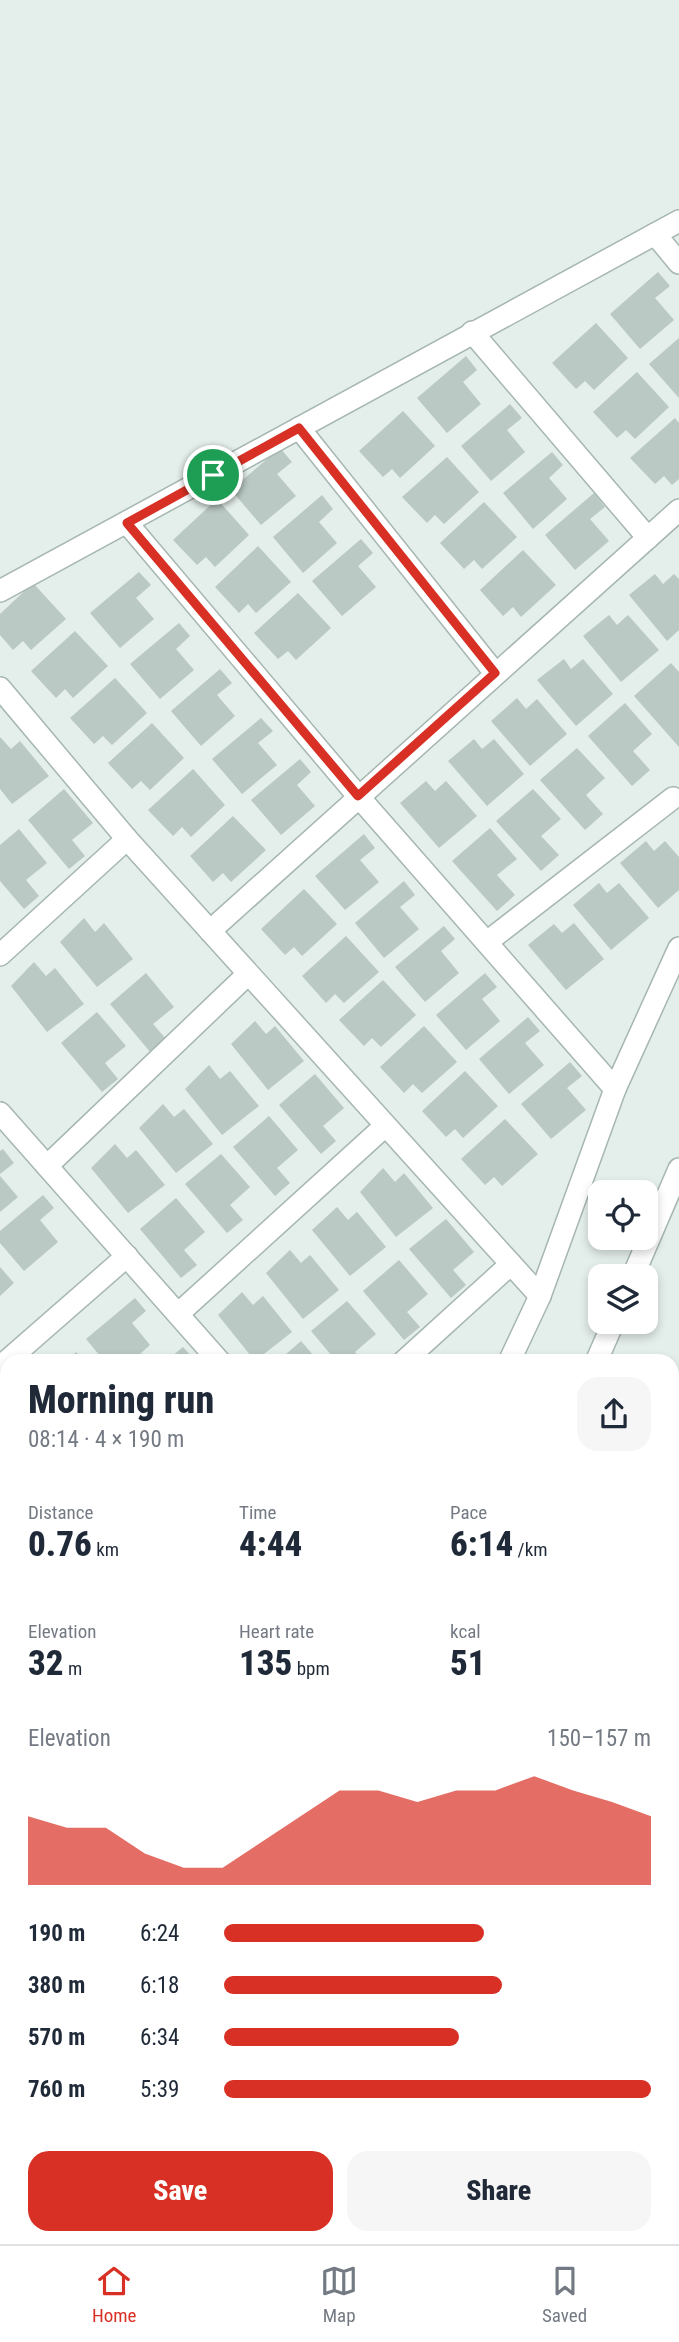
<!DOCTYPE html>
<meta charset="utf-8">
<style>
:root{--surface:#fff;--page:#f6f6f7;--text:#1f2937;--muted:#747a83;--line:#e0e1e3;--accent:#d93025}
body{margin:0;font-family:"Roboto Condensed",sans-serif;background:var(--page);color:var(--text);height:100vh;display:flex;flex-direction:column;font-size:26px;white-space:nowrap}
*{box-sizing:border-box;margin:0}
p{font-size:23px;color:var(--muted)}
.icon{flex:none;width:38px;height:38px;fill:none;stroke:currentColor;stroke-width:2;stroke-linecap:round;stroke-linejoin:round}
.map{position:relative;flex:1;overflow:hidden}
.drawer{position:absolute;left:0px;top:1354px;width:679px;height:891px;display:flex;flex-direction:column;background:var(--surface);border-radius:21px 21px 0 0;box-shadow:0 4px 10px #0003}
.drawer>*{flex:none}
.tools{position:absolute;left:588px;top:1180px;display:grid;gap:14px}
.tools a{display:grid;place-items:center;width:70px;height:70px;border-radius:14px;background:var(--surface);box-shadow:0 4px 10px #0003;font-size:35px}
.pin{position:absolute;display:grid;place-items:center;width:60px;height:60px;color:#fff;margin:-30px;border:4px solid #fff;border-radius:50%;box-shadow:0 2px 7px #0007}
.round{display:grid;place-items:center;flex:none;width:74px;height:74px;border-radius:21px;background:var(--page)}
.overview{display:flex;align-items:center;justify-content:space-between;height:119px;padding:0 28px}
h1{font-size:38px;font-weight:800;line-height:52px}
.metrics{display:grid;grid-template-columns:repeat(3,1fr);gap:10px;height:119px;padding:7px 28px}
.metrics div{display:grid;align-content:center}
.metrics b{font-size:35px;font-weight:800}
.metrics small{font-size:19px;font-weight:400}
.metrics p{font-size:19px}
.chart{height:196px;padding:14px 28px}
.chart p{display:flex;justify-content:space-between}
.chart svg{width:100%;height:126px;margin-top:7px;fill:var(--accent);opacity:.7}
.action{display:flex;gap:14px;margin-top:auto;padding:14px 28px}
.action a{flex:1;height:80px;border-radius:21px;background:var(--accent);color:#fff;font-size:28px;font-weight:800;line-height:80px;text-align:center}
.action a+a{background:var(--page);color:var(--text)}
ul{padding:0 28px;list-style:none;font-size:23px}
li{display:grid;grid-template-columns:112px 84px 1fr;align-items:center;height:52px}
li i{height:18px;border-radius:9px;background:var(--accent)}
.tab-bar{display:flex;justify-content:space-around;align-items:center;height:98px;border-top:2px solid var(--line);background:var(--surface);font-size:19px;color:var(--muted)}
.tab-bar a{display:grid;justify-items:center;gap:4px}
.tab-bar .active{color:var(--accent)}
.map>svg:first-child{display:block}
.building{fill:#bac9c3}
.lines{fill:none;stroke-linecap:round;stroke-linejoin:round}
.minor-casing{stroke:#a6b6b1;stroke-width:24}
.minor{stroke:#fff;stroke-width:21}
.route-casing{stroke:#fff;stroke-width:14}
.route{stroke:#d93025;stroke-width:9}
</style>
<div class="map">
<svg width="679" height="2244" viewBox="0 0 679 2244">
<rect width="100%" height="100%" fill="#e4eeea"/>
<g class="building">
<path d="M 658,272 L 670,286 L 655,298 L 674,320 L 640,349 L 610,314 Z"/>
<path d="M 596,323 L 628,358 L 594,390 L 585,381 L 576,389 L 552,363 Z"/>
<path d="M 679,338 L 679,398 L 649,364 Z"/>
<path d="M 466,356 L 477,370 L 463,382 L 481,404 L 447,433 L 417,398 Z"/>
<path d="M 637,372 L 669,407 L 635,439 L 626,430 L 617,438 L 593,412 Z"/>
<path d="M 510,404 L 522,418 L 507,430 L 525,452 L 491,481 L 461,446 Z"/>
<path d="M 403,411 L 435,446 L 400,478 L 392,469 L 383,477 L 359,451 Z"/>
<path d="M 675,418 L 679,423 L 679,479 L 672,485 L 664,476 L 655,484 L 630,458 Z"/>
<path d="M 280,448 L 292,462 L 277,474 L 296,496 L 261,525 L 231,490 Z"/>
<path d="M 552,452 L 563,465 L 549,478 L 567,499 L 533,529 L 503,493 Z"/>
<path d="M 447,457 L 479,492 L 444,524 L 435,515 L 427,523 L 402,497 Z"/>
<path d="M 594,493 L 605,507 L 590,519 L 609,541 L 575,570 L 545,535 Z"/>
<path d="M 322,495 L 333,509 L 319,522 L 337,543 L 303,573 L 273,537 Z"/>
<path d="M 217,499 L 249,535 L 215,567 L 206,557 L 197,565 L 173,540 Z"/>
<path d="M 484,502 L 517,537 L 482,569 L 474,560 L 464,569 L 440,543 Z"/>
<path d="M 361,539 L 373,553 L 358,566 L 376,587 L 342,616 L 312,581 Z"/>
<path d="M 258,546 L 291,582 L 256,613 L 248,604 L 239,613 L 215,587 Z"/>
<path d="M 523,550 L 556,585 L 521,617 L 513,607 L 503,616 L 480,590 Z"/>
<path d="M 139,572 L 151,585 L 136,598 L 154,619 L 120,648 L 90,613 Z"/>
<path d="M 655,574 L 663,584 L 674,574 L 679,579 L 679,630 L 667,641 L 629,595 Z"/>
<path d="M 33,583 L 66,619 L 31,650 L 23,641 L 13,650 L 0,635 L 0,614 Z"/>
<path d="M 298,593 L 331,628 L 296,660 L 288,651 L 278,659 L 254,633 Z"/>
<path d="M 609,615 L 617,625 L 628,615 L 659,650 L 621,682 L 583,636 Z"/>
<path d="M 179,623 L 190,636 L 176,649 L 194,670 L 160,699 L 130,664 Z"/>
<path d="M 75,631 L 108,666 L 73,698 L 65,689 L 56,698 L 31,671 Z"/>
<path d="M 564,659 L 571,669 L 583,659 L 613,694 L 576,726 L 537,680 Z"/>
<path d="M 671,663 L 679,672 L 679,747 L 634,696 Z"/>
<path d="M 220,669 L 232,683 L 217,695 L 235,716 L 201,746 L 171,711 Z"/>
<path d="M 115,678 L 147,713 L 112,745 L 103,736 L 94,744 L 70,718 Z"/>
<path d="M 517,698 L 526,709 L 537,699 L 567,734 L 530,766 L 491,721 Z"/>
<path d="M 625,703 L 652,734 L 633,751 L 650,770 L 632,786 L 588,736 Z"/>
<path d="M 261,718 L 273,731 L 258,743 L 277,765 L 242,794 L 212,759 Z"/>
<path d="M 152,723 L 184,758 L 150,790 L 141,781 L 132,789 L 108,763 Z"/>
<path d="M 0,737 L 11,749 L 20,741 L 49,776 L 12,804 L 0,789 Z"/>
<path d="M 474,739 L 482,749 L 494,739 L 524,774 L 487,806 L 448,761 Z"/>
<path d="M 577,748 L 605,778 L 586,795 L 603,814 L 585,830 L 540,780 Z"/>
<path d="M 300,759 L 311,772 L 297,785 L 315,806 L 281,835 L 251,800 Z"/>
<path d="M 193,769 L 225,805 L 191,837 L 182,827 L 173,836 L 148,810 Z"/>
<path d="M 426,781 L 435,791 L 446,781 L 477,816 L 439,848 L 400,803 Z"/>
<path d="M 64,789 L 93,823 L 72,840 L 85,856 L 69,869 L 28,820 Z"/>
<path d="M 533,789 L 561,819 L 541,836 L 559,855 L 541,871 L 496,821 Z"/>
<path d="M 233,816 L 266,850 L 231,882 L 223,873 L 213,882 L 190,856 Z"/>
<path d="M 490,828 L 517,859 L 497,875 L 515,895 L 497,911 L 452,861 Z"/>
<path d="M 19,829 L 47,863 L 26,880 L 39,896 L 24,909 L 0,881 L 0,845 Z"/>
<path d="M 364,834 L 375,848 L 360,860 L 379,882 L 345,910 L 315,876 Z"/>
<path d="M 646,841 L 654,851 L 665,841 L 679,857 L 679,890 L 658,908 L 620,863 Z"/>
<path d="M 404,881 L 415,895 L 400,907 L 419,929 L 384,958 L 355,923 Z"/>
<path d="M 599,883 L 607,893 L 619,883 L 649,918 L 611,950 L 573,905 Z"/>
<path d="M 304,889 L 337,924 L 302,956 L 294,947 L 285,955 L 261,929 Z"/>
<path d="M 84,918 L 95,932 L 104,923 L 133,959 L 97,987 L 60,942 Z"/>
<path d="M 574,923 L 604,959 L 566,990 L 528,945 L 554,924 L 562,933 Z"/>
<path d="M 444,926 L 455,939 L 441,951 L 459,973 L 425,1002 L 395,967 Z"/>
<path d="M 346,936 L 379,972 L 344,1003 L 335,994 L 326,1003 L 302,976 Z"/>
<path d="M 34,962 L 46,976 L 55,968 L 84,1004 L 47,1032 L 11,986 Z"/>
<path d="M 146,973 L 174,1007 L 153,1024 L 166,1039 L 151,1053 L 110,1004 Z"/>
<path d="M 485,973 L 497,987 L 482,999 L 500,1021 L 466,1050 L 436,1015 Z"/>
<path d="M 383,980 L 416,1015 L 381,1047 L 372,1038 L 364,1046 L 339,1020 Z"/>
<path d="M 97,1012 L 126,1046 L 105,1063 L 118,1079 L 102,1092 L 61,1043 Z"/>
<path d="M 528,1017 L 540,1031 L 525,1043 L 544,1065 L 509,1094 L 479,1059 Z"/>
<path d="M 255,1021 L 266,1034 L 275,1026 L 304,1061 L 268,1090 L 231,1044 Z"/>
<path d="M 424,1026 L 457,1062 L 422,1093 L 413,1084 L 404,1093 L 380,1067 Z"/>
<path d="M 570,1062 L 582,1076 L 567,1088 L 586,1110 L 551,1139 L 521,1104 Z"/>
<path d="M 209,1065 L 220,1079 L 230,1071 L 259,1106 L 222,1135 L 185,1089 Z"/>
<path d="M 465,1071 L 498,1106 L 463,1138 L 455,1129 L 446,1137 L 422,1111 Z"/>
<path d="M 315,1074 L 344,1108 L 323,1126 L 336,1141 L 321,1154 L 279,1105 Z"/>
<path d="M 163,1104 L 174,1117 L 184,1109 L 213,1144 L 176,1173 L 139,1128 Z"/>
<path d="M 269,1116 L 298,1150 L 277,1168 L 290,1183 L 275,1196 L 233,1147 Z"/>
<path d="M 505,1119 L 538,1154 L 502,1186 L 494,1177 L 485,1185 L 461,1159 Z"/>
<path d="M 115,1144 L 127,1158 L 136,1150 L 165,1185 L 128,1213 L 91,1168 Z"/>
<path d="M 3,1149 L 14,1163 L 0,1174 L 0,1151 Z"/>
<path d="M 221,1154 L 250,1187 L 230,1205 L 243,1220 L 227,1233 L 185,1184 Z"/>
<path d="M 383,1168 L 395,1182 L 404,1173 L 433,1208 L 396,1237 L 360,1192 Z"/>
<path d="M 0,1176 L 18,1197 L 0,1212 Z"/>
<path d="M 43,1195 L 54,1208 L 40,1220 L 58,1242 L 24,1271 L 0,1243 L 0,1231 Z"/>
<path d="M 176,1198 L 205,1232 L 184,1250 L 197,1265 L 181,1278 L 140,1229 Z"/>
<path d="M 337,1207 L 348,1220 L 357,1212 L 386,1247 L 350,1276 L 312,1230 Z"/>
<path d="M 446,1219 L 474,1252 L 453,1270 L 466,1285 L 451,1298 L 409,1249 Z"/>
<path d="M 290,1250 L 301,1263 L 310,1255 L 339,1290 L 303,1319 L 266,1273 Z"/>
<path d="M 399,1260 L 428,1294 L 407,1312 L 420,1327 L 404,1340 L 363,1291 Z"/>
<path d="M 0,1267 L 14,1283 L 0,1296 Z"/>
<path d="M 242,1292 L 253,1305 L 263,1296 L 292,1332 L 255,1361 L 218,1315 Z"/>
<path d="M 135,1298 L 146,1311 L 132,1323 L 150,1345 L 131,1362 L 105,1362 L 86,1339 Z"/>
<path d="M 347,1301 L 376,1334 L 355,1352 L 363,1362 L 337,1362 L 311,1331 Z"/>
<path d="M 301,1341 L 319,1362 L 277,1362 Z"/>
<path d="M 183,1347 L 194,1359 L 192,1362 L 165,1362 Z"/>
<path d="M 76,1352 L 85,1362 L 66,1362 Z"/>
<path d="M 7,1441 L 7,1498 L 0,1504 L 0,1447 Z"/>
<path d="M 0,1535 L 7,1544 L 7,1580 L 4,1583 L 7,1586 L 7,1606 L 1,1611 Z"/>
<path d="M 7,1806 L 7,1943 L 0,1937 L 0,1813 Z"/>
</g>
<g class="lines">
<g class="minor-casing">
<g id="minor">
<path d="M 655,234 L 679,263"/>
<path d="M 472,332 L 648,538"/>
<path d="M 299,428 L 495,673"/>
<path d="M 127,523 L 358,796 L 615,1089"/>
<path d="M 0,591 L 679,221"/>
<path d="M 0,688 L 127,839 L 540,1296"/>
<path d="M 210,931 L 679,510"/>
<path d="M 487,942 L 673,798"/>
<path d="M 0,955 L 127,839"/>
<path d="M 0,1113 L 220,1362"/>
<path d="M 47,1166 L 248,974"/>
<path d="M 633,1276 L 679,1169"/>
<path d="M 178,1314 L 385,1126"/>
<path d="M 403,1362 L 511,1264"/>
<path d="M 509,1362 L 540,1296 L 615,1089 L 679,948"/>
<path d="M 596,1362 L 614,1321"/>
<path d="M 0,1367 L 127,1256"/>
<path d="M 0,1402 L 7,1409"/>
<path d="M 672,1546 L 679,1536"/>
<path d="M 672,1596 L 679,1601"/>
<path d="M 0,1634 L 7,1628"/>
<path d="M 0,2043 L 7,2036"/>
<path d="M 0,2143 L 7,2135"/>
</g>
</g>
<use href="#minor" class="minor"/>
</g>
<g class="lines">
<g class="route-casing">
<path id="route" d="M 299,428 L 495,673 L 358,796 L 127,523 Z"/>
</g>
<use href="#route" class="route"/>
</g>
</svg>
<div class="tools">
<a><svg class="icon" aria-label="locate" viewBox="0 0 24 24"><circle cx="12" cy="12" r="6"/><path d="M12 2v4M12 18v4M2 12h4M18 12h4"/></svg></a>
<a><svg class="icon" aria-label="layers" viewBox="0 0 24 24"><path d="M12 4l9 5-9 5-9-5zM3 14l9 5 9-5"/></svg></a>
</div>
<div class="pin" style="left:213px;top:475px;background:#1e9e55"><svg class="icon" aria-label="arrive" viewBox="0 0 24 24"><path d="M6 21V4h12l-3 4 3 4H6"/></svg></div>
<section class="drawer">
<div class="overview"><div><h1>Morning run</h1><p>08:14 · 4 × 190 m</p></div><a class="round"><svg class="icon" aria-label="share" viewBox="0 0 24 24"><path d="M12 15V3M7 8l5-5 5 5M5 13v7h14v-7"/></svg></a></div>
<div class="metrics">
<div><p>Distance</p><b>0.76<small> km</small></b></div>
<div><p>Time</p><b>4:44</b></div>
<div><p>Pace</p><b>6:14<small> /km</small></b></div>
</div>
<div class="metrics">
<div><p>Elevation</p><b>32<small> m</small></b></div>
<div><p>Heart rate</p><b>135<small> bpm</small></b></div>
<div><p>kcal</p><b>51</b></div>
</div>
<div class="chart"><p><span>Elevation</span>150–157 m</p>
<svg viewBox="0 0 160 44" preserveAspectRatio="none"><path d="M0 44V20L10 24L20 24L30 33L40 38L50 38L60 29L70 20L80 11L90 11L100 15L110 11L120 11L130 6L140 11L150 15L160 20V44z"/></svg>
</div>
<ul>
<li><b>190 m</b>6:24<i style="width:61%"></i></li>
<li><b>380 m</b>6:18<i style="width:65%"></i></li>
<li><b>570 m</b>6:34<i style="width:55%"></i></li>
<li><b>760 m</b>5:39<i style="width:100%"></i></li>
</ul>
<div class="action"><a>Save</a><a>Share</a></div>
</section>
</div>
<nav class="tab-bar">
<a class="active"><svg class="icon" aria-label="home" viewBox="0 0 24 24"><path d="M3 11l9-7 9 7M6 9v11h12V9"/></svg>Home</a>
<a><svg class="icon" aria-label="map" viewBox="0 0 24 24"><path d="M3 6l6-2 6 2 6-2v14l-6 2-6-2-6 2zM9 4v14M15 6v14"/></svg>Map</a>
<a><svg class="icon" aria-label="saved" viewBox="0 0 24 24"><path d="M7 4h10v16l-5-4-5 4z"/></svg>Saved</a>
</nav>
